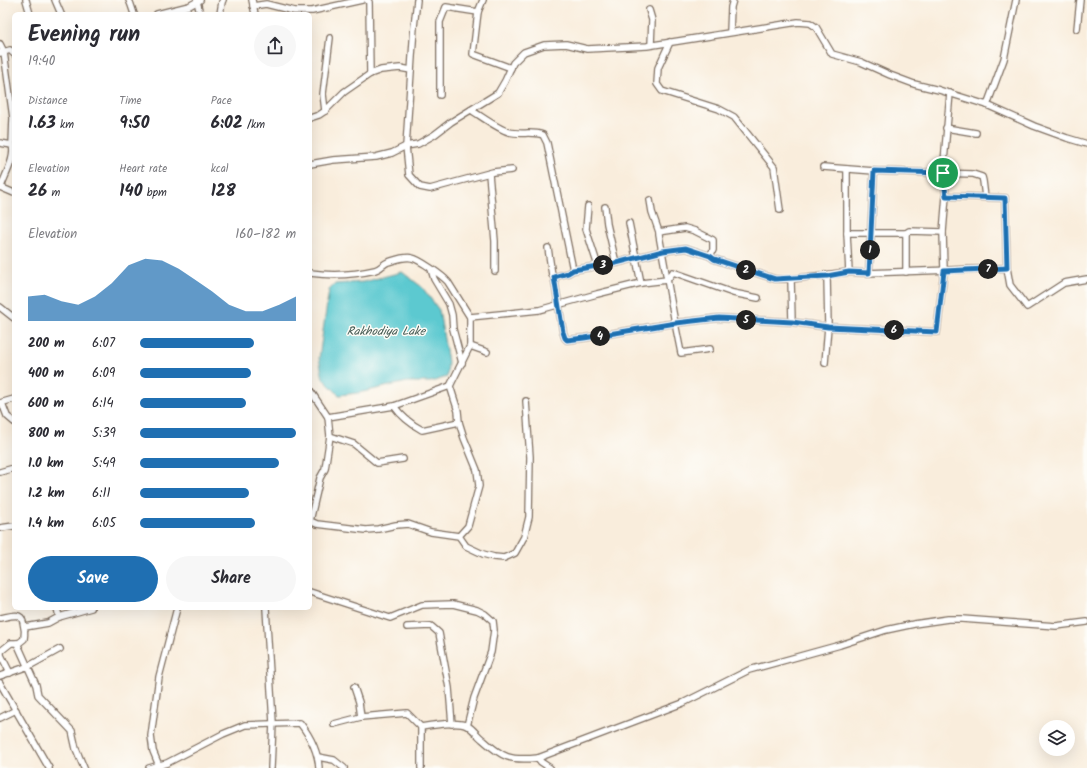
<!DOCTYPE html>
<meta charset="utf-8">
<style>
:root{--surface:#fff;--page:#f7f7f7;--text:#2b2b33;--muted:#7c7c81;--accent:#1f6fb2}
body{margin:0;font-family:Kalam,sans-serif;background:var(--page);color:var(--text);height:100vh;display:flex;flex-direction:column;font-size:15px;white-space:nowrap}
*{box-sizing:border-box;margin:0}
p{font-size:13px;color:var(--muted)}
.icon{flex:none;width:22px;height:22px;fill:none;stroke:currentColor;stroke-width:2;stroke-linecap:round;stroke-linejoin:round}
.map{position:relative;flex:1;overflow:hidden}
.drawer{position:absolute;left:12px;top:12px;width:300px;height:598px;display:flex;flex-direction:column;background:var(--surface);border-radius:6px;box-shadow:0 4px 16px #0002}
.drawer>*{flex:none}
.buttons{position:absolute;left:1039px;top:720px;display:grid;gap:8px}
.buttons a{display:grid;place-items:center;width:36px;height:36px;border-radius:50%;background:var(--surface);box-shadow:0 4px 16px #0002;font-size:20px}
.pin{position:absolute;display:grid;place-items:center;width:34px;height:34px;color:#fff;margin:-17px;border:2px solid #fff;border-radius:50%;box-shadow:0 1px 4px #0007}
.km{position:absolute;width:20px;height:20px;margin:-10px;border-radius:50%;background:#222;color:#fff;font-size:11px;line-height:20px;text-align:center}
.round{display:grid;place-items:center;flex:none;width:42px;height:42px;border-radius:21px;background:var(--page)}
.summary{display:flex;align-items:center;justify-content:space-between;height:68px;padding:0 16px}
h1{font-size:22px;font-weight:700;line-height:30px}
.figures{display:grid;grid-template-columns:repeat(3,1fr);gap:6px;height:68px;padding:4px 16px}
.figures div{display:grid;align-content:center}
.figures b{font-size:17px;font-weight:700}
.figures small{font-size:11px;font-weight:400}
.figures p{font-size:11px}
.chart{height:112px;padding:8px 16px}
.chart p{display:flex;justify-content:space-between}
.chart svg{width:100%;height:72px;margin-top:4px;fill:var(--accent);opacity:.7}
.cta{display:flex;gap:8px;margin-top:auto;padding:8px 16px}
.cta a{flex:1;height:46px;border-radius:24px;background:var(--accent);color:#fff;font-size:16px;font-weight:700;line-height:46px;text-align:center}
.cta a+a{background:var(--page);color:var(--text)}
ul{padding:0 16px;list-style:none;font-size:13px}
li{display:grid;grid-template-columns:64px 48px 1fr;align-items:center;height:30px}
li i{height:10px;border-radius:5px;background:var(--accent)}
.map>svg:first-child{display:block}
.water{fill:#5cc9d0;stroke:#4c7a77}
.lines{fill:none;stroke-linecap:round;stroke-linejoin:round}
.minor-casing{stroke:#7e6e60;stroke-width:8}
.minor{stroke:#fff;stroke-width:5.5}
.route-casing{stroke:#fff;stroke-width:8}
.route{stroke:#1f6fb2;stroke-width:5}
.labels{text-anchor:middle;stroke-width:3;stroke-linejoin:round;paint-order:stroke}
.water-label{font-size:12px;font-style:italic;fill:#455a53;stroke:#fdfcf7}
</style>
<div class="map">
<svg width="1087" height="768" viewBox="0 0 1087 768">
<rect width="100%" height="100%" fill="#fdfcf7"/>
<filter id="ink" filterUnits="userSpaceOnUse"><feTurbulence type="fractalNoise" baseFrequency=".025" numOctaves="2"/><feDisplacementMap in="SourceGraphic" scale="8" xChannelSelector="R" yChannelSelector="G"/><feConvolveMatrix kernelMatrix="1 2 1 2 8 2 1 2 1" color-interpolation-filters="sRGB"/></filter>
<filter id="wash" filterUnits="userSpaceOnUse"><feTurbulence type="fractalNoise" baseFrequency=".012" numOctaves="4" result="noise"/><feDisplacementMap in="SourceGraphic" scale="16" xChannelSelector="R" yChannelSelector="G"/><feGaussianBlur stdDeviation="0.9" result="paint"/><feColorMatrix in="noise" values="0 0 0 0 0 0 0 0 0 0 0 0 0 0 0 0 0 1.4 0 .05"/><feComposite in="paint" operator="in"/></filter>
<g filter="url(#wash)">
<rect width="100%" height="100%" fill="#f9eddc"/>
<path class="water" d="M 402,272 L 422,287 L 439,310 L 448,362 L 447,377 L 431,382 L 407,382 L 358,393 L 339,395 L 323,379 L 319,358 L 329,290 L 335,284 L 363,282 Z"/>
</g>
<g filter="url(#ink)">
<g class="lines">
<g class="minor-casing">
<g id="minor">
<path d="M 26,0 L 30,14"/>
<path d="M 55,0 L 61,14"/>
<path d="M 129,0 L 131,5 L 134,14"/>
<path d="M 252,0 L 255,14"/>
<path d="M 367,0 L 369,2 L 370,74"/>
<path d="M 417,0 L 414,27 L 406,146 L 409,175 L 420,187 L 430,189 L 493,172 L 512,170"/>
<path d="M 197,1 L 200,14"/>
<path d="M 253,6 L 266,4 L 294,11 L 312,11 L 362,0"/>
<path d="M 649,10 L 652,20 L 651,45"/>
<path d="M 478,12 L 473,54 L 511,68"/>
<path d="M 157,14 L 189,6 L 200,0"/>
<path d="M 220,14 L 222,2 L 223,0"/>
<path d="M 1077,29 L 1080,0"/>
<path d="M 730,32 L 731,7 L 733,0"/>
<path d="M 670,42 L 658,68 L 657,84 L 662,91 L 719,109 L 734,117 L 774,167 L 780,210"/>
<path d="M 0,44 L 4,52 L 13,118 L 12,145 C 16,157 5,175 1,187"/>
<path d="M 0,53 L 10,50 L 14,54"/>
<path d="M 440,95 L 440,22 L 446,7 L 478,12 L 483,0"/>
<path d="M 987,105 L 1004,59 L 1016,0"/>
<path d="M 471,110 C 481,116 498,129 509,132 C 520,135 533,131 543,135 L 547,143 L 573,270"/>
<path d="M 325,111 L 323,94 L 330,38"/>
<path d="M 310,118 L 319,115 L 325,111 L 344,92 L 370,74 L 381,70 L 400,68 L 411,70"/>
<path d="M 946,128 L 976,133"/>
<path d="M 0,143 L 12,145"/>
<path d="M 310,164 L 333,160 L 376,157 L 392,153 L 406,146 L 418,144 L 434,135 L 451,122 L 498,93 L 505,81 L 513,63 L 524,52 L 544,45 L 566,44 L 587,49 L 647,46 L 798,22 L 810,23 L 816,27 L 832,54 L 861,62 L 890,75 L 914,84 L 939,90 L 987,105 L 1034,126 L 1067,138 L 1087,144"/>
<path d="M 823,167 L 874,171 L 973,174 L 982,177 L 983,181 L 985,197"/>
<path d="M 847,169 L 847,233 L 849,272"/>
<path d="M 489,174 L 495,241 L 495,271"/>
<path d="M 0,187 L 14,193"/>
<path d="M 588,206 L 586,229 L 598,266"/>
<path d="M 605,207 L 607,224 L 616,263"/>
<path d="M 629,223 L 641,283"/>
<path d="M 659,232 L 685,228 L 695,231 L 713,240 L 713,250 L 710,256"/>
<path d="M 847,233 L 906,233 L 909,231 L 943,232"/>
<path d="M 548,248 L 552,275 L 554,277 L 563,332 L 565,338 L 567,340 L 584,338 L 675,323 L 659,235 L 659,232 L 652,212 L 650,200"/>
<path d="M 1007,268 L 1010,285 L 1027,307 L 1064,283 L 1087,279"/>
<path d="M 431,269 L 434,279 L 449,304 L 452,315 L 453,329 L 462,363"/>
<path d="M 906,272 L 906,233"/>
<path d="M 310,273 C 332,276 354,275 375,270 C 380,269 383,264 388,262 C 395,260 405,256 412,258 C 419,259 443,276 448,282 L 470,317 L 470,346 L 450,386 L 458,411 L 459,422 L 464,438 L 477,470 L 479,486 L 468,526 L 459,536"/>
<path d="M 869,273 L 874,171"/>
<path d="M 554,277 L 568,273 L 573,270 L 616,263 L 663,251 L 686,248 L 710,256 L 714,259 L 775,279 L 791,279"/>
<path d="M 0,307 L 14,318"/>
<path d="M 470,317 L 539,310 L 597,294 L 641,283 L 667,280 L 673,272 L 733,293 L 758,298"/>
<path d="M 792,322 L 791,279 L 849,272 L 866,273 L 1007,268 L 1005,198 L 946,196"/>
<path d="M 470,346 L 487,352"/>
<path d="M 710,349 L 681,353 L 675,323 L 719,318 L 792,322 L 828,327 L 937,332 L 944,271 L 943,232 L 946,196 L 943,173 L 950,93"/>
<path d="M 825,363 L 828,327 L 827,276"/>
<path d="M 310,390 L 328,417 L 330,436 L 325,469 L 320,478 L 310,521"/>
<path d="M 0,403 L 14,399"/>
<path d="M 2,403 L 7,416 L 14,422"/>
<path d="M 394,406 C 401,416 411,424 422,430 L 459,422"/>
<path d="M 328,417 L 394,406 L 450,386"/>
<path d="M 330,436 L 354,444 L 377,463 L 403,459"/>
<path d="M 0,472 L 14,468"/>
<path d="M 310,521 L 317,524 L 366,530 L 378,529 L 396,525 L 408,524 L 431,532 L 459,536 L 466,546 L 483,554 L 494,557 L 504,558 L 515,553 L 524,537 L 529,517 L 530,457 L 526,401"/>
<path d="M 0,528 L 14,526"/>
<path d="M 310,592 L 390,618 L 422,605 L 453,604 L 477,610 L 485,614 L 493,621 L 494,630 L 491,652 L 474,698 L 467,726"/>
<path d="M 57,608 L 59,617"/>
<path d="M 266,608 L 273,723 L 271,768"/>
<path d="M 0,618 C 8,617 21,611 23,622 C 25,629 25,633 24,639 L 19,643 L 11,643 L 1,651 L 1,655 L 10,673"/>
<path d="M 25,627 L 48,623 L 59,617 L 91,608"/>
<path d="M 407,627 L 431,626 L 439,633 L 449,688 L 452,724"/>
<path d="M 17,643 L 36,685 L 38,695 L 72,731 L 76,749 L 84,768"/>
<path d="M 0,676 L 29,666 L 60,649"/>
<path d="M 0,683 L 49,768"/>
<path d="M 354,687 L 359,702 L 361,717"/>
<path d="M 0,718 L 16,710"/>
<path d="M 334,724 L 361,717 L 407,713 L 421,727 L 421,768"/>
<path d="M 421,727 C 432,725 458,721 468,726 C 473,729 477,735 482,739 C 503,758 510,761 538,758 L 683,703 L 749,670 L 840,645 L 886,630 L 914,624 L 948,619 L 962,619 L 1056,626 L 1087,622"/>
<path d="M 318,757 L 334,760 L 344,768"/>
<path d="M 538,758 L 541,762 L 550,768"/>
<path d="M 149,768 L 167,763 L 223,734 L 245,725 L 300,723 C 310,736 318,751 319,768"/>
<path d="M 160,768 L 153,751 L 151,736 L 159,677 L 177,608"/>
</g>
</g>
<use href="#minor" class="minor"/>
</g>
</g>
<g class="lines" filter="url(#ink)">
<g class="route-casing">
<path id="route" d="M 874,171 L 943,173 L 946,196 L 1005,198 L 1007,268 L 944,271 L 937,332 L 828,327 L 792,322 L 719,318 L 676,323 L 584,338 L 567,340 L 565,338 L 563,332 L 554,277 L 568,273 L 573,270 L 616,263 L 663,251 L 686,248 L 710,256 L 714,259 L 775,279 L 827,276 L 849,272 L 869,273 Z"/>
</g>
<use href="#route" class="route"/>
</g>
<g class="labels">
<g class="water-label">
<text x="386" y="335">Rakhodiya Lake</text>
</g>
</g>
</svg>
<div class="buttons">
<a><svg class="icon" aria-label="layers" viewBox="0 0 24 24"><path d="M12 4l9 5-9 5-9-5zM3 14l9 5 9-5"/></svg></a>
</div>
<div class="pin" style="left:943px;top:173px;background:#1e9e55"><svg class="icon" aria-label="arrive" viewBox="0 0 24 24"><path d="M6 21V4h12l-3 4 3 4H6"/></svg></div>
<b class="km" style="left:870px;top:250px">1</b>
<b class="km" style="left:746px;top:270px">2</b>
<b class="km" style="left:603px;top:265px">3</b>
<b class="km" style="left:600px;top:336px">4</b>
<b class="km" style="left:746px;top:320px">5</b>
<b class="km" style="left:894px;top:330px">6</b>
<b class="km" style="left:988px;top:269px">7</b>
<section class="drawer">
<div class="summary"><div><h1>Evening run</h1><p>19:40</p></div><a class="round"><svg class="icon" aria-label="share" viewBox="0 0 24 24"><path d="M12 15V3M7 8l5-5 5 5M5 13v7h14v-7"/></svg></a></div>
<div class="figures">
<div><p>Distance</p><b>1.63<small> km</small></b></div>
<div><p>Time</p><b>9:50</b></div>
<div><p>Pace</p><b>6:02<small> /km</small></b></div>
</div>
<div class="figures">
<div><p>Elevation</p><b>26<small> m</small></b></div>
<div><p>Heart rate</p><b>140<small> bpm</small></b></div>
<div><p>kcal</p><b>128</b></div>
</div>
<div class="chart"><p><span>Elevation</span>160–182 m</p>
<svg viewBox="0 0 160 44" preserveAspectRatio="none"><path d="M0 44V29L10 28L20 32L30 34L40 29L50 21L60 10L70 6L80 7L90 12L100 19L110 26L120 34L130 38L140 38L150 34L160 29V44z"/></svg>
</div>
<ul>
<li><b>200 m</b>6:07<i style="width:73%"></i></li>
<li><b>400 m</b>6:09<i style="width:71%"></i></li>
<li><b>600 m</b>6:14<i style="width:68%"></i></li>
<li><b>800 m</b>5:39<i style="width:100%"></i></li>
<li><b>1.0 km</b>5:49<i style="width:89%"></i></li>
<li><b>1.2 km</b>6:11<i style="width:70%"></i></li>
<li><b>1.4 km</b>6:05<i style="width:74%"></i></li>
</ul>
<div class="cta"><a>Save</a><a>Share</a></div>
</section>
</div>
